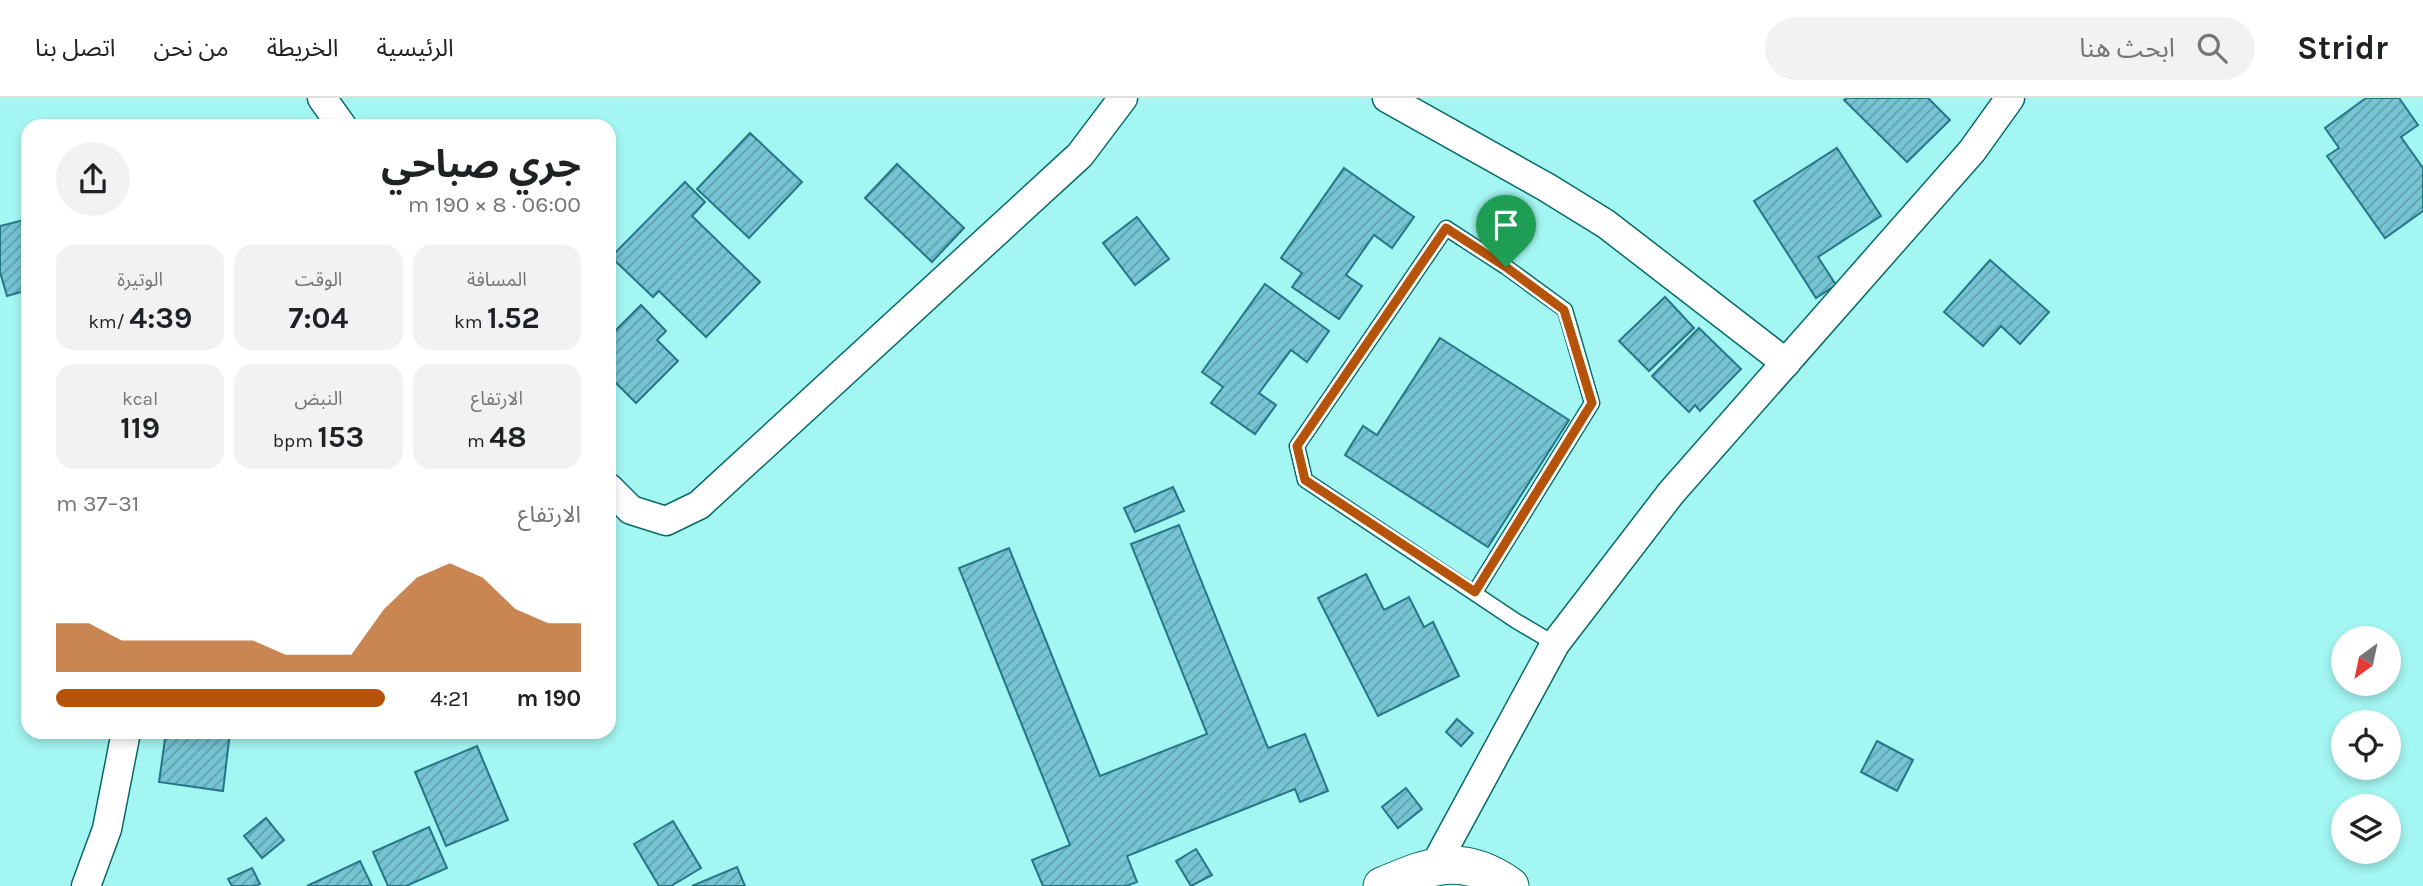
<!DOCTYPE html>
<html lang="ar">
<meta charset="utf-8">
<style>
:root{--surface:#fff;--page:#f2f2f2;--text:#202124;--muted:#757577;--line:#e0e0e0;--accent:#b45309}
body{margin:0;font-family:Karla,"Noto Sans Arabic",sans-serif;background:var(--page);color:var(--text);direction:rtl;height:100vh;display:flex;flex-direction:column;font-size:26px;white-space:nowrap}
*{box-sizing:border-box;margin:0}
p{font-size:23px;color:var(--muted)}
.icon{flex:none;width:38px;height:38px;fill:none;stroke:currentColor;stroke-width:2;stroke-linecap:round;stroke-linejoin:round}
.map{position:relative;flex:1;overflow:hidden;direction:ltr}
.panel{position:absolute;left:21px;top:21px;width:595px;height:620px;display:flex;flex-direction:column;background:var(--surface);border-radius:21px;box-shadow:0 4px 10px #0003;direction:rtl}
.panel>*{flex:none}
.needle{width:46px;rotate:213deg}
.fabs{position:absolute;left:2331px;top:528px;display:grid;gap:14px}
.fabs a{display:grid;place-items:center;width:70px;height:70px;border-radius:50%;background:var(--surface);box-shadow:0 4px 10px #0003;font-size:35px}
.pin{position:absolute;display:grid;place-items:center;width:60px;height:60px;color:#fff;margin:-72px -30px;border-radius:50% 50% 50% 0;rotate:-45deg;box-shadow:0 0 7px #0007}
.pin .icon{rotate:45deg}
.round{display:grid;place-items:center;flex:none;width:74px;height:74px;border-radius:37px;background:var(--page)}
.overview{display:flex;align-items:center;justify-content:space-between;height:119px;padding:0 35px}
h1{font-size:38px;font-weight:700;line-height:52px}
.metrics{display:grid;grid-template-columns:repeat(3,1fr);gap:10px;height:119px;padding:7px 35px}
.metrics div{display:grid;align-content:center;border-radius:18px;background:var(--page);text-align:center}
.metrics b{font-size:30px;font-weight:700}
.metrics small{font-size:19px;font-weight:400}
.metrics p{font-size:19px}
.chart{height:196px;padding:14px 35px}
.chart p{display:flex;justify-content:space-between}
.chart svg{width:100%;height:126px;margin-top:7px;fill:var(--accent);opacity:.7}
ul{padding:0 35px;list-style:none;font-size:23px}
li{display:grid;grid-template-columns:112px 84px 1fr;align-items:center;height:52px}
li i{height:18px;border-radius:9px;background:var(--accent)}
header{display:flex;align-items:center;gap:42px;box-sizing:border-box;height:98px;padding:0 35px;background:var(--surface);border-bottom:2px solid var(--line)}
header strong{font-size:33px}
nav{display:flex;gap:38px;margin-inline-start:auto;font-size:24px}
.search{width:490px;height:63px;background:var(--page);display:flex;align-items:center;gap:18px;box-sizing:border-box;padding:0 24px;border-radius:38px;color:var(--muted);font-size:26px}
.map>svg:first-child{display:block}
.building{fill:url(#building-hatch);stroke:#247786;stroke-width:2}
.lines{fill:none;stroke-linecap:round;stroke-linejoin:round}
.service-casing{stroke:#066a68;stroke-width:17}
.minor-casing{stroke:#066a68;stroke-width:31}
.tertiary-casing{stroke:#066a68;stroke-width:39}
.service{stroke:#fff;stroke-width:14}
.minor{stroke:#fff;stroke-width:28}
.tertiary{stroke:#fff;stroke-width:37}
.route-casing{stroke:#fff;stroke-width:14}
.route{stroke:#b45309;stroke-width:9}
</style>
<header>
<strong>Stridr</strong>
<div class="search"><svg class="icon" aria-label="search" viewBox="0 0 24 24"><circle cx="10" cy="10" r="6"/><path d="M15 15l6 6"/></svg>ابحث هنا</div>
<nav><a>الرئيسية</a><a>الخريطة</a><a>من نحن</a><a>اتصل بنا</a></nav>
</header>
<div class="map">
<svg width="2423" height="788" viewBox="0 0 2423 788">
<defs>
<pattern id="building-hatch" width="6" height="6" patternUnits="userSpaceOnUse" patternTransform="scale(1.75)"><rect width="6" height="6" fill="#76c4d4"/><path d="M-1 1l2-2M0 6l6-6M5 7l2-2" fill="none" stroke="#60a0ad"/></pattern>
</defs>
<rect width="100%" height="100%" fill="#a4f6f2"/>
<g class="building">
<path d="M 1847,0 L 1928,0 L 1950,22 L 1907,64 L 1844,2 Z"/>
<path d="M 2366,0 L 2399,0 L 2418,27 L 2401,39 L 2423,70 L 2423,113 L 2385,140 L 2327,58 L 2339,50 L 2325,30 Z"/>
<path d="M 750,35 L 802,84 L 749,140 L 697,91 Z"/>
<path d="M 1837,50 L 1881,118 L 1818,159 L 1836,187 L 1816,200 L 1754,103 Z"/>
<path d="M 897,66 L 964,130 L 932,164 L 865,100 Z"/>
<path d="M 1344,70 L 1414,119 L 1392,150 L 1374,137 L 1346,177 L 1362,188 L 1339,221 L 1292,189 L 1302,175 L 1281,160 Z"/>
<path d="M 685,84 L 705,104 L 692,118 L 760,184 L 706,239 L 659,193 L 653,199 L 611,159 Z"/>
<path d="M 1137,119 L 1169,161 L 1135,187 L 1103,145 Z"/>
<path d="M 28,121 L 28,192 L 7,198 L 0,174 L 0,128 Z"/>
<path d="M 1990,162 L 2049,214 L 2020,246 L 2001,228 L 1983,248 L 1944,214 Z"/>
<path d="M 1265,186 L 1329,233 L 1307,264 L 1291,252 L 1259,295 L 1276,307 L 1255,336 L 1211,305 L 1223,289 L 1202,274 Z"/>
<path d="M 1665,199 L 1694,230 L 1649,273 L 1619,243 Z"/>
<path d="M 641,207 L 666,233 L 657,242 L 678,263 L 636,305 L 609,278 L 609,239 Z"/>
<path d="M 1699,230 L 1741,271 L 1700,313 L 1695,307 L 1689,314 L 1652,278 Z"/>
<path d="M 1440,240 L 1569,322 L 1488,449 L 1345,357 L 1363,328 L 1377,337 Z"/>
<path d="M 1173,389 L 1184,413 L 1135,434 L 1124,410 Z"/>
<path d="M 1179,427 L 1268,650 L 1305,636 L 1328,693 L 1300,704 L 1295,691 L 1127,758 L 1137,784 L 1126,788 L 1043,788 L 1032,762 L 1070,747 L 959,470 L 1009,450 L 1100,678 L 1207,636 L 1131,446 Z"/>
<path d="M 1366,476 L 1384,512 L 1409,499 L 1424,529 L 1433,524 L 1459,578 L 1378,618 L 1318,500 Z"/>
<path d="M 1457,621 L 1473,635 L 1461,648 L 1446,634 Z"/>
<path d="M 166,634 L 230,634 L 223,693 L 159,684 Z"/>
<path d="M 1877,643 L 1913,662 L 1897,693 L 1861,674 Z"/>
<path d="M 477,648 L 508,722 L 446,748 L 415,674 Z"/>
<path d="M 1406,690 L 1422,711 L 1398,730 L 1382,709 Z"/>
<path d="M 266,720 L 284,742 L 262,760 L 244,738 Z"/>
<path d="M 673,723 L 701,770 L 671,788 L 659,788 L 634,746 Z"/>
<path d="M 429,729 L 447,770 L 406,788 L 388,788 L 373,754 Z"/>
<path d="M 1196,751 L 1212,777 L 1191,788 L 1176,763 Z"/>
<path d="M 360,763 L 372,788 L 307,788 Z"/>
<path d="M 737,769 L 745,788 L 692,788 Z"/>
<path d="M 252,770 L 260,786 L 254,788 L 232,788 L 228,781 Z"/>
</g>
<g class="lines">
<g class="service-casing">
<path id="service" d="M 1475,494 L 1592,305 L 1565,212 L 1506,169 L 1446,130 L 1297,348 L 1305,382 L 1516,523 L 1555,546"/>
</g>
<g class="minor-casing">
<g id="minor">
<path d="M 322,0 L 342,28"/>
<path d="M 1387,0 L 1546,89 L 1606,126 L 1786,265"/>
<path d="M 609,390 L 631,412 L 666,423 L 699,407 L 1080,57 L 1123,0"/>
<path d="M 1434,769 L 1555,546 L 1671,395 L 1972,53 L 2010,0"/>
<path d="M 86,788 L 107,731 L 126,634"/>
</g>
</g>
<g class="tertiary-casing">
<path id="tertiary" d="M 1382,788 C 1432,767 1462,754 1510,788"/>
</g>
<use href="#service" class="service"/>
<use href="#minor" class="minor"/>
<use href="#tertiary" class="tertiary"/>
</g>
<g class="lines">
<g class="route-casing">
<path id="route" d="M 1446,130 L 1506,169 L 1564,212 L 1592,305 L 1475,494 L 1305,382 L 1297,348 Z"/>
</g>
<use href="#route" class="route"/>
</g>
</svg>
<div class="fabs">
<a><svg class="needle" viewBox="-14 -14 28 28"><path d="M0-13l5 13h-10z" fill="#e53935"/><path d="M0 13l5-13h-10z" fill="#757577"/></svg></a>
<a><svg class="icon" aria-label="locate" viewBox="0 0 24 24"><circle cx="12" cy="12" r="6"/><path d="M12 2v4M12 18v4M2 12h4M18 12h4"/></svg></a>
<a><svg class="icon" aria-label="layers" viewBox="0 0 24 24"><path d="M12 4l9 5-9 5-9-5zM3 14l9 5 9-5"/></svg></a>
</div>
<div class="pin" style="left:1506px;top:169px;background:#1e9e55"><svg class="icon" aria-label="arrive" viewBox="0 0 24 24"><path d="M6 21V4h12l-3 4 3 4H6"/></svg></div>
<section class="panel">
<div class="overview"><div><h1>جري صباحي</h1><p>06:00 · 8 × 190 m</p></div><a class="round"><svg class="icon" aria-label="share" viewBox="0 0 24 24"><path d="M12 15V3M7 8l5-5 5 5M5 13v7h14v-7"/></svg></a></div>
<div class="metrics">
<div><p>المسافة</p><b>1.52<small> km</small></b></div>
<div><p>الوقت</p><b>7:04</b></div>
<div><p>الوتيرة</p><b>4:39<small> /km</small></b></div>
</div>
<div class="metrics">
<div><p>الارتفاع</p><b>48<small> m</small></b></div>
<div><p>النبض</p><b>153<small> bpm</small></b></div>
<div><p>kcal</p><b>119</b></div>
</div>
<div class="chart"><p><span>الارتفاع</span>31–37 m</p>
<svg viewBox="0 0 160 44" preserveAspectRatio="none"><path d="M0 44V27L10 27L20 33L30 33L40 33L50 33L60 33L70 38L80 38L90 38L100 22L110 11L120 6L130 11L140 22L150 27L160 27V44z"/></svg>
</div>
<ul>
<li><b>190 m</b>4:21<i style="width:100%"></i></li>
</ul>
</section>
</div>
